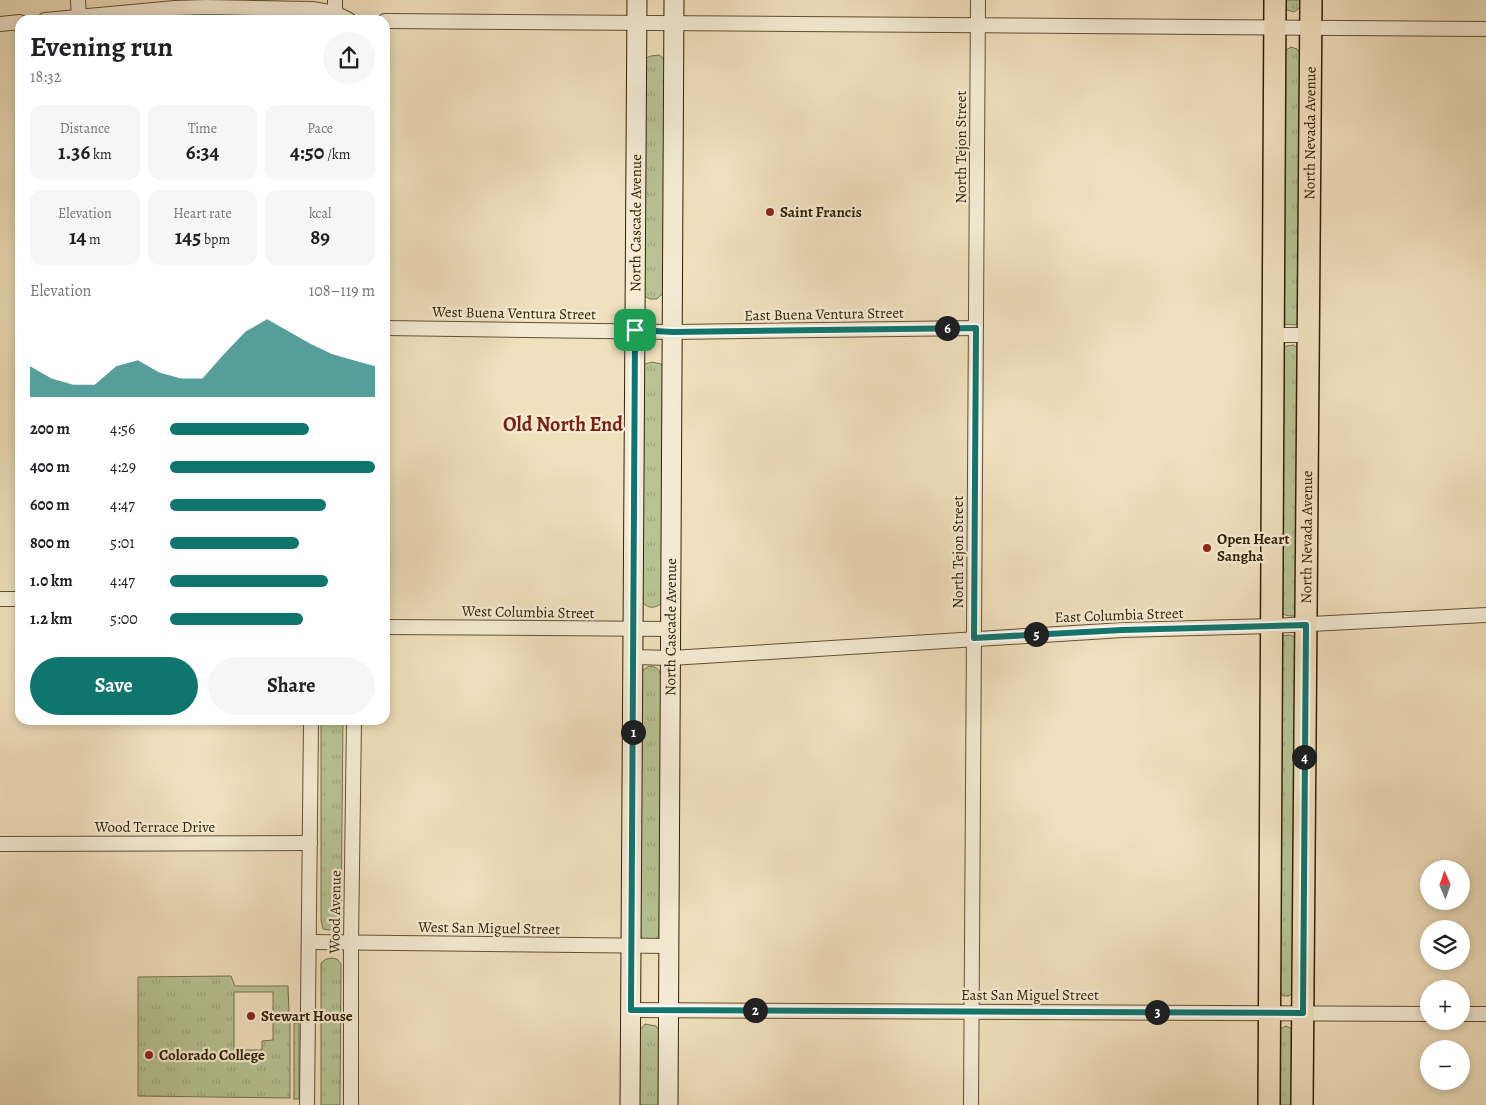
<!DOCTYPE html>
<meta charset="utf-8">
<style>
:root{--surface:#fff;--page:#f6f6f6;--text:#202124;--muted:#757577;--accent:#0f766e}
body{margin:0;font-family:Alegreya,serif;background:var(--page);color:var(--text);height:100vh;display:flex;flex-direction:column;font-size:19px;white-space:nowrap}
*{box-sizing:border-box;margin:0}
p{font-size:16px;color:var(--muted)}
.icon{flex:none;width:28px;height:28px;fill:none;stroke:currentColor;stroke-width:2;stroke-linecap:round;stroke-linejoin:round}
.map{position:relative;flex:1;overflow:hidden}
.details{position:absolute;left:15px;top:15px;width:375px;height:710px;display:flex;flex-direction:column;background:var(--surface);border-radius:15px;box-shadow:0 2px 8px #0003}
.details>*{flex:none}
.needle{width:32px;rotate:358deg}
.controls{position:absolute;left:1420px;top:860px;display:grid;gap:10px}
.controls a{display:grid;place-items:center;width:50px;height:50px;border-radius:50%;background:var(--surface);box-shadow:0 2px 8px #0003;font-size:25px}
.pin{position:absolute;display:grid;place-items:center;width:42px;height:42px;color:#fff;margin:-21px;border-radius:10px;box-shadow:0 2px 8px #0006}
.km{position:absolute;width:25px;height:25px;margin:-12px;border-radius:50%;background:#222;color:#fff;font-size:14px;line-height:25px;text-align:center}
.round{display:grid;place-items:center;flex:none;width:52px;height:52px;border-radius:26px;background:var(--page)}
.summary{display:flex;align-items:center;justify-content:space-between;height:85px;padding:0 15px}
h1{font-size:28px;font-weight:600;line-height:38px}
.metrics{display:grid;grid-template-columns:repeat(3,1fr);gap:8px;height:85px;padding:5px 15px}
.metrics div{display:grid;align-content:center;border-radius:12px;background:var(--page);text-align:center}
.metrics b{font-size:21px;font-weight:600}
.metrics small{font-size:14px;font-weight:400}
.metrics p{font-size:14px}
.chart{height:140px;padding:10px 15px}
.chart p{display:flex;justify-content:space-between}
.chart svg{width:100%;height:90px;margin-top:5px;fill:var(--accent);opacity:.7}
.primary-button{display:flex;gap:10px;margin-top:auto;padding:10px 15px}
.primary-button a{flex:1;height:58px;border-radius:30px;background:var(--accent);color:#fff;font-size:20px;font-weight:600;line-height:58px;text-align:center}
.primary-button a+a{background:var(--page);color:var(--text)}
ul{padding:0 15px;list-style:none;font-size:16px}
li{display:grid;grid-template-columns:80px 60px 1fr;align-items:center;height:38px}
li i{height:12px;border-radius:6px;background:var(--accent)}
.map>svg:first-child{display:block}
.grass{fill:url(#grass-tufts);stroke:#76724c}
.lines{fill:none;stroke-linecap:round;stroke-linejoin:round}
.street-casing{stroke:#635133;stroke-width:16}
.secondary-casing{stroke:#342105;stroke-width:21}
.primary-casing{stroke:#342105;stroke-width:24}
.street{stroke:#f5ebd4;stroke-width:14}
.secondary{stroke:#f5ebd4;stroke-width:19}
.primary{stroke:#f0e0bd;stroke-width:21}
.route-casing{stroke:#fff;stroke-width:10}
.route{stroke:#0f766e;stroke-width:6}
.poi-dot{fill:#8f2418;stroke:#f5ebd4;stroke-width:2}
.labels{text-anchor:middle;stroke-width:4.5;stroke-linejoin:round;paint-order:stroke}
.street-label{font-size:15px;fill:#342105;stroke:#f5ebd4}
.poi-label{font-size:15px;font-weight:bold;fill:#342105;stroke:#f5ebd4;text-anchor:start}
.district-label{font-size:20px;font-weight:bold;fill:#7a1f14;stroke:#f5ebd4}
</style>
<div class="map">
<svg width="1486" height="1105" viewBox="0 0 1486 1105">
<defs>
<pattern id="grass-tufts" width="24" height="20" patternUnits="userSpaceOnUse" patternTransform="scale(1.25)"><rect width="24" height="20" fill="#b7c393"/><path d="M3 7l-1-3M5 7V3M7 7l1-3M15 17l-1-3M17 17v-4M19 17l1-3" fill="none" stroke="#9ea77d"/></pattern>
</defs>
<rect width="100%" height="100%" fill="#f0e0bd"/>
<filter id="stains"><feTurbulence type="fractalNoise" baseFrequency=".004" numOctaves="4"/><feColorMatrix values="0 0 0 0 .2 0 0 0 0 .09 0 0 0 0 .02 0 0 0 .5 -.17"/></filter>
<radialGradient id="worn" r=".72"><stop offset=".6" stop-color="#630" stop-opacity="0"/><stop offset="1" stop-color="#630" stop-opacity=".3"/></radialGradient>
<g class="grass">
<path d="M 1282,0 L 1302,0 L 1302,6 L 1294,12 L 1284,9 Z"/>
<path d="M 1291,47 L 1297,49 L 1301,55 L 1301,320 L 1295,325 L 1284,324 L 1281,317 L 1282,57 L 1286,50 Z"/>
<path d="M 659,55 L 663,58 L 666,65 L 664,292 L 657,299 L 650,299 L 644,296 L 646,58 L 651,56 Z"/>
<path d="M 1294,345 L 1299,350 L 1298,609 L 1294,616 C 1286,616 1283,615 1278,609 L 1283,348 L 1287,346 Z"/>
<path d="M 652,362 L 661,364 L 664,368 L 662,603 C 653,610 647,608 640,600 L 642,368 L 645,364 Z"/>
<path d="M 1290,635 L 1295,637 L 1300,643 L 1294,991 L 1289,996 L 1283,996 L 1280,991 L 1280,645 L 1282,636 Z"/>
<path d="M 649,666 C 658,666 660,671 662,679 L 659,935 L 655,940 L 645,941 L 638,933 L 640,675 L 643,670 Z"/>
<path d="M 321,720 L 343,720 L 341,924 L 336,931 L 323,929 L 321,920 Z"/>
<path d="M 332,958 L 337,959 L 341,964 L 340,1105 L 321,1105 L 321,963 L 326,959 Z"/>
<path d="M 231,976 L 235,986 L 288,986 L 289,1013 L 273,1014 L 273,992 L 234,992 L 234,1050 L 262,1050 L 262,1041 L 273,1040 L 273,1022 L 290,1022 L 290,1098 L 138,1096 L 138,977 Z"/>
<rect x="294" y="1023" width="5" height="76"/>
<path d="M 645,1024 L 656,1026 L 660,1032 L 659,1105 L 637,1105 L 638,1032 Z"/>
<path d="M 1286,1026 L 1292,1029 L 1296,1038 L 1295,1105 L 1275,1105 L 1280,1029 Z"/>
</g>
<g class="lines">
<g class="street-casing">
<g id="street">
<path d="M 78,0 L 79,20"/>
<path d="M 45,20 L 175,8 L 206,7 L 312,9 L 335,13 L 349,20"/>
<path d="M 335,20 L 335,0"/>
<path d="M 385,21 L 1486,29"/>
<path d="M 0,24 L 20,22"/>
<path d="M 385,328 L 673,332 L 976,328"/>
<path d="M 1274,335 L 1308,335"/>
<path d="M 0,599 L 20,599"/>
<path d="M 385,627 L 671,629"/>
<path d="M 634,657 L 671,658 L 1123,630 L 1272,626 L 1486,615"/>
<path d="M 0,844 L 310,843"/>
<path d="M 310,942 L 669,946"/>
<path d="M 631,1010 L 1429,1014"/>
<path d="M 1461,1014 L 1486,1014"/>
<path d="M 307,1105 L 311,720"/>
<path d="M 351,1105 L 351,942 L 354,720"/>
<path d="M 971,1105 L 978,0"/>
</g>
</g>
<g class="secondary-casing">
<g id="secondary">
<path id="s1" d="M 630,1105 L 637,0"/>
<path id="s2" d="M 668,1105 L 674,0"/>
</g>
</g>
<g class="primary-casing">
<g id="primary">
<path d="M 1269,1105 L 1275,0"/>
<path id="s3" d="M 1302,1105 L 1311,0"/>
</g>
</g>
<use href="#street" class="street"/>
<use href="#secondary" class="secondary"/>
<use href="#primary" class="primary"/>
</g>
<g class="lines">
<g class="route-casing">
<path id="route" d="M 976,328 L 974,638 L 1122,630 L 1306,625 L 1303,1013 L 631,1010 L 635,330 L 673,332 Z"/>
</g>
<use href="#route" class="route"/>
</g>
<g class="poi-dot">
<circle cx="770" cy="212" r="5"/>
<circle cx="1207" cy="548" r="5"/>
<circle cx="251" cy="1016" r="5"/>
<circle cx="149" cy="1055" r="5"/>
</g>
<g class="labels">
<g class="street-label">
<text dy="5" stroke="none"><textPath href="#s3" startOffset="972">North Nevada Avenue</textPath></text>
<text transform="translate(961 147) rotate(-90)" y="5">North Tejon Street</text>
<text dy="5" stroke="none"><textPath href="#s1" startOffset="882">North Cascade Avenue</textPath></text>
<text transform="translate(514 313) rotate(1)" y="5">West Buena Ventura Street</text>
<text transform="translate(824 314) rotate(-1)" y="5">East Buena Ventura Street</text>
<text dy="5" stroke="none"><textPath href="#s3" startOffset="568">North Nevada Avenue</textPath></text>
<text transform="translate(958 552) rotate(-90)" y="5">North Tejon Street</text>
<text transform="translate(528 612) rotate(1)" y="5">West Columbia Street</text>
<text transform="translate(1119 615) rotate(-2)" y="5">East Columbia Street</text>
<text dy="5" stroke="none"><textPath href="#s2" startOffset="478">North Cascade Avenue</textPath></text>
<text x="155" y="832">Wood Terrace Drive</text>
<text transform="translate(335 912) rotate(-89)" y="5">Wood Avenue</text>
<text transform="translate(489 928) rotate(1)" y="5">West San Miguel Street</text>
<text x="1030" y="1000">East San Miguel Street</text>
</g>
<g class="poi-label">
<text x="780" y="217">Saint Francis</text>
<text x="1217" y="544">Open Heart<tspan x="1217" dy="17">Sangha</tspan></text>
<text x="261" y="1021">Stewart House</text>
<text x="159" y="1060">Colorado College</text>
</g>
<g class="district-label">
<text x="563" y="431">Old North End</text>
</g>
</g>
<rect width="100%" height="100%" filter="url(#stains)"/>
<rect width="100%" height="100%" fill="url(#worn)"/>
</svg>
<div class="controls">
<a><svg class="needle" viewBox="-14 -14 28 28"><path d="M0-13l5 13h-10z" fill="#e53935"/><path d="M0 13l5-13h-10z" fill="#757577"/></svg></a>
<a><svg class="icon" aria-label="layers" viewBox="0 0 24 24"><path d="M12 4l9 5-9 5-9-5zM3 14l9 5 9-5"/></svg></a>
<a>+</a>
<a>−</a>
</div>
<div class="pin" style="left:635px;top:330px;background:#1e9e55"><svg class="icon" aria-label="arrive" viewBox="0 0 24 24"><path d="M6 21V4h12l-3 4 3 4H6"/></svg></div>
<b class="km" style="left:633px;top:732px">1</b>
<b class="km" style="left:755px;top:1010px">2</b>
<b class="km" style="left:1157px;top:1012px">3</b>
<b class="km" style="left:1304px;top:757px">4</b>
<b class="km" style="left:1036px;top:634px">5</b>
<b class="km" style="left:947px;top:328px">6</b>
<section class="details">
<div class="summary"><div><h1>Evening run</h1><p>18:32</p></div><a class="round"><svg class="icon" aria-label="share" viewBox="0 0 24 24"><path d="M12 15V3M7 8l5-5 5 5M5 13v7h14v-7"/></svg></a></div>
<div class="metrics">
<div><p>Distance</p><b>1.36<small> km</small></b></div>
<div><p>Time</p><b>6:34</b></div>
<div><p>Pace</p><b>4:50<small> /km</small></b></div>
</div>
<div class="metrics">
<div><p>Elevation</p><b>14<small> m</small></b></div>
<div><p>Heart rate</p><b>145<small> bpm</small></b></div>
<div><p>kcal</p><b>89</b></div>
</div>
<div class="chart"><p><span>Elevation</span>108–119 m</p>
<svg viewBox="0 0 160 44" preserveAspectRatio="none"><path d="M0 44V29L10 35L20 38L30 38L40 29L50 26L60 32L70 35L80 35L90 23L100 12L110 6L120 12L130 18L140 23L150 26L160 29V44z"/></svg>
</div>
<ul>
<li><b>200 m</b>4:56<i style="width:68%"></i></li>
<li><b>400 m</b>4:29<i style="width:100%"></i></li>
<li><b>600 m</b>4:47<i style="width:76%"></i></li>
<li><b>800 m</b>5:01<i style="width:63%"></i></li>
<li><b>1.0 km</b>4:47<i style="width:77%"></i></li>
<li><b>1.2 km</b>5:00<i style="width:65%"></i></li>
</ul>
<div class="primary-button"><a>Save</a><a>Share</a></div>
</section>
</div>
